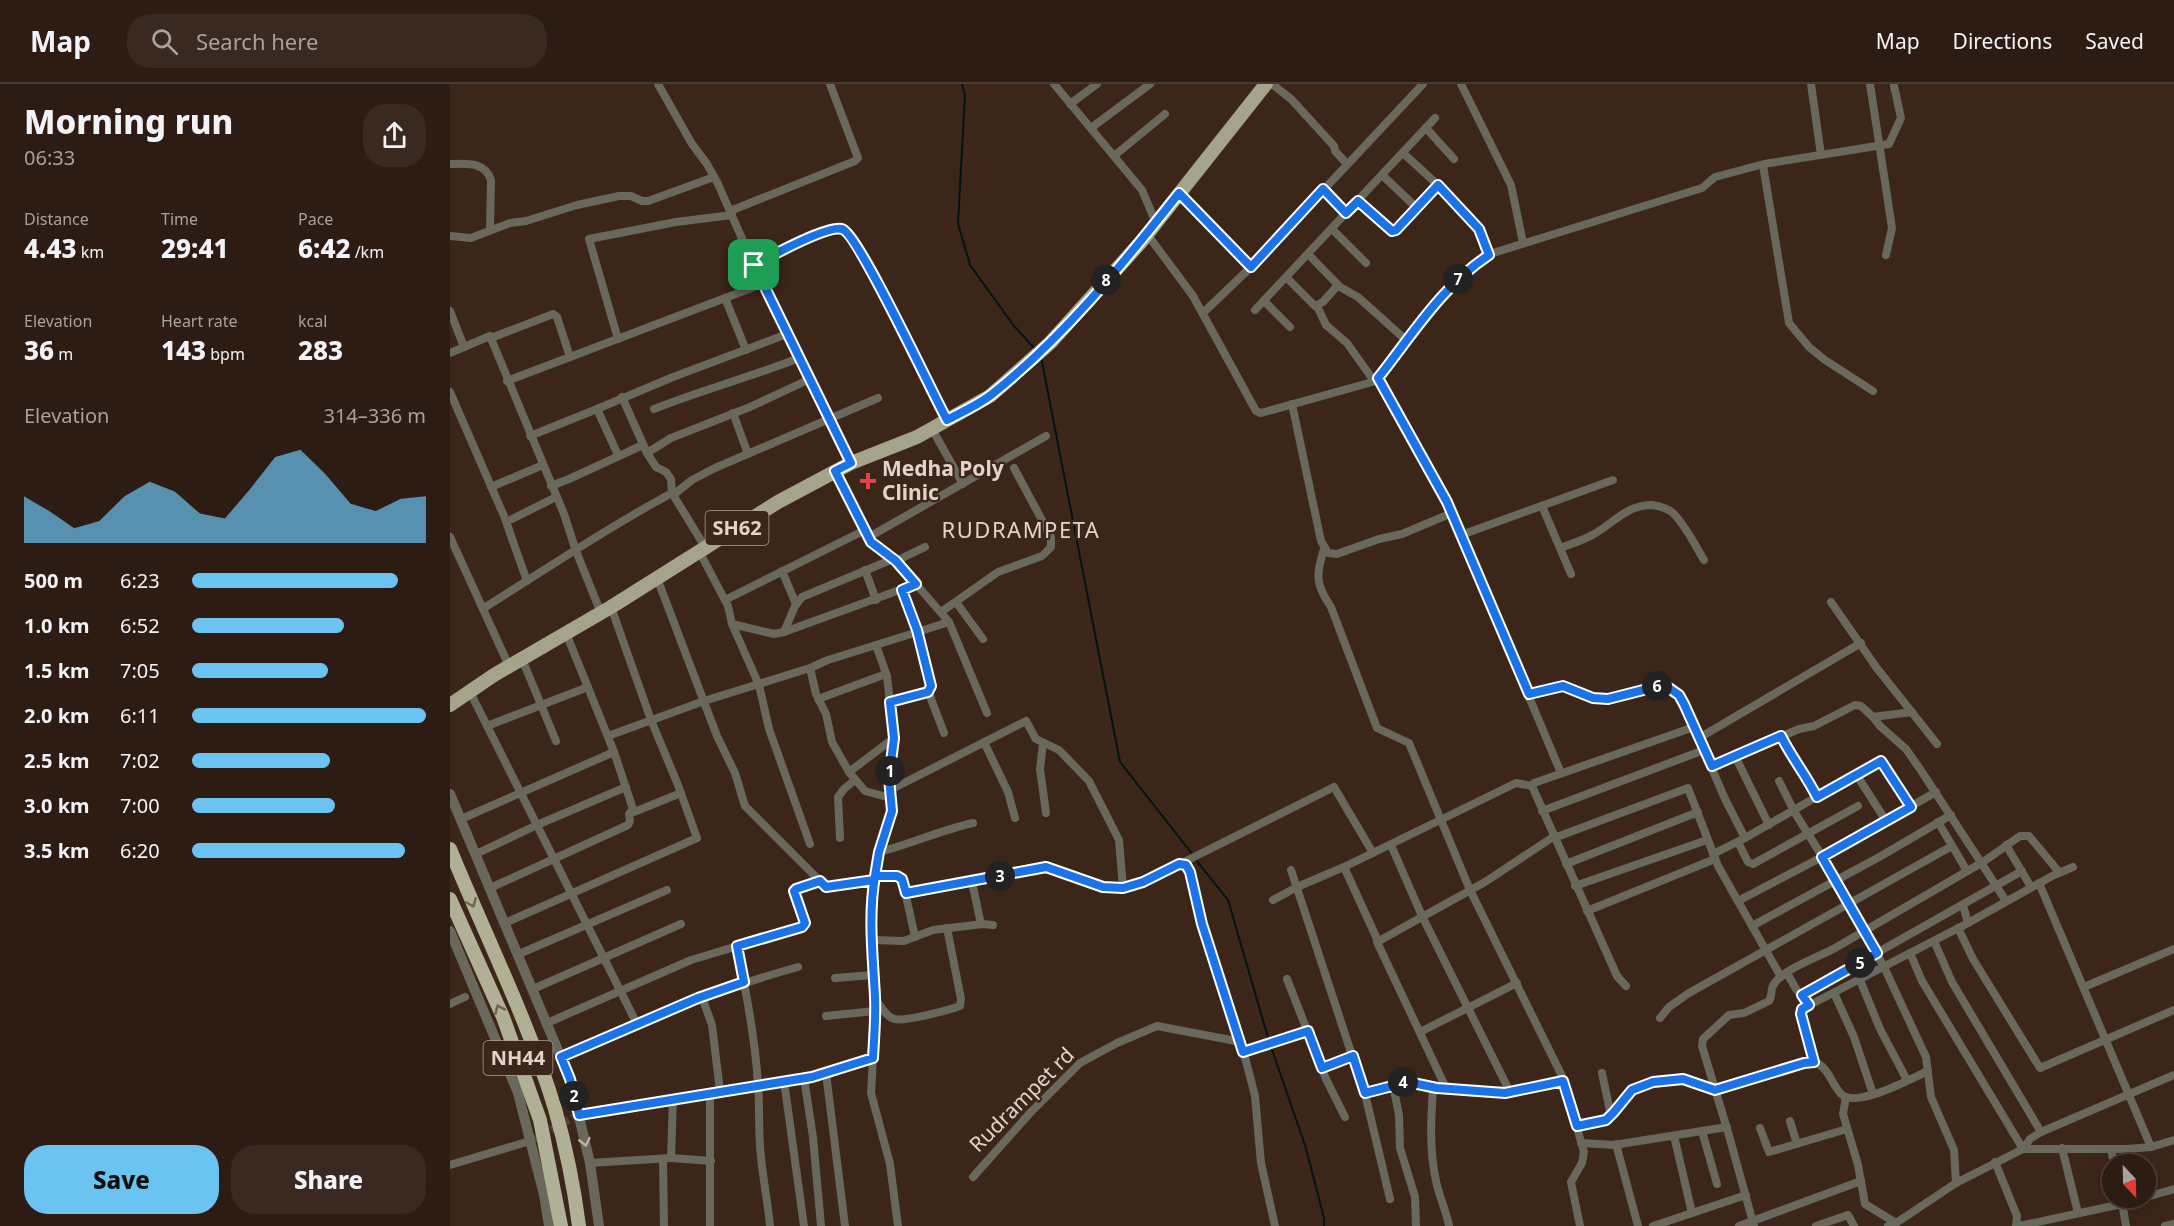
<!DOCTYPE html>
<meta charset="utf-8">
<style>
:root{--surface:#2d1c13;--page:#392921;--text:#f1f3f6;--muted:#a7a1a0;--line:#483a33;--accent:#6ac3f1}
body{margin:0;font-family:"Noto Sans",sans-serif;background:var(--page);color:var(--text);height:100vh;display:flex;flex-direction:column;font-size:22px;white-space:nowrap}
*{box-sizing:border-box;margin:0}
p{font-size:20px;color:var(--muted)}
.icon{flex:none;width:33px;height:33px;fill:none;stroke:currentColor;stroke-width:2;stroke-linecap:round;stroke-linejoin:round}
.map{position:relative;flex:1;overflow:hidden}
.sheet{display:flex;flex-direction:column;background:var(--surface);width:450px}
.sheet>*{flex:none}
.needle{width:39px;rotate:158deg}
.tools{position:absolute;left:1652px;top:1070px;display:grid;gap:12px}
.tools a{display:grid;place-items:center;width:54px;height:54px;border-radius:50%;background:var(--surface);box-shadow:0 6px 24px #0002,0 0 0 2px var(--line);font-size:30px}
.pin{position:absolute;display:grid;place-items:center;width:51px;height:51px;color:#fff;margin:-26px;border-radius:12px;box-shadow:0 3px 9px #0006}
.km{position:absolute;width:30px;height:30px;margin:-15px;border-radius:50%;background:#222;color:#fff;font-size:16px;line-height:30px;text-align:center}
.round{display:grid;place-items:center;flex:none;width:63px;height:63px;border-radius:24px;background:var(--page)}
.summary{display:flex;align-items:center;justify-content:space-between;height:102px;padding:0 24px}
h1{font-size:33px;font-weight:800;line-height:45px}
.stats{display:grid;grid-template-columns:repeat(3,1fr);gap:9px;height:102px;padding:6px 24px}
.stats div{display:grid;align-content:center}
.stats b{font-size:26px;font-weight:800}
.stats small{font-size:16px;font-weight:400}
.stats p{font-size:16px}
.chart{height:168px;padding:12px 24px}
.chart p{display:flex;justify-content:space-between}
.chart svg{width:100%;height:108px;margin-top:6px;fill:var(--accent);opacity:.7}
.cta{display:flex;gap:12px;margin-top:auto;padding:12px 24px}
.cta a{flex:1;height:69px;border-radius:24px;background:var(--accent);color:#111;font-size:24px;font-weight:800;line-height:69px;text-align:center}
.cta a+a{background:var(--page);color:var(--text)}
ul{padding:0 24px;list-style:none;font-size:20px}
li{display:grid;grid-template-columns:96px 72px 1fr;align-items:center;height:45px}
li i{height:15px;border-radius:8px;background:var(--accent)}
header{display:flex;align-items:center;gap:36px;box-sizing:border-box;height:84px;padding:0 30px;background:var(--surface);border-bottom:2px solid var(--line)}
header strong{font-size:28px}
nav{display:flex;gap:33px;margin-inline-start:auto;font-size:21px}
.search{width:420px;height:54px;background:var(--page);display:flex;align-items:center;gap:15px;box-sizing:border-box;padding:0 21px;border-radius:24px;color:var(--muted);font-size:22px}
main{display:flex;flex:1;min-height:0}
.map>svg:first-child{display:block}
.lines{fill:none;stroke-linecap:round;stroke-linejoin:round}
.stream{stroke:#001414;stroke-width:2}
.minor-tunnel{stroke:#553f34;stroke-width:8;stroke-dasharray:8 4;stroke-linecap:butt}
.minor{stroke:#68685c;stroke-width:8}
.tertiary{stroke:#68685c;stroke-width:10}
.primary{stroke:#a4a48b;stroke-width:14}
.trunk{stroke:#b0b094;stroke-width:14}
.oneway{stroke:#706450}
.oneway2{stroke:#bdb2a9}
.route-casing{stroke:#fff;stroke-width:12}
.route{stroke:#1a73e8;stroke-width:8}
.health-dot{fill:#e0444e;stroke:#3c2519;stroke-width:2}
.labels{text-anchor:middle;stroke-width:4.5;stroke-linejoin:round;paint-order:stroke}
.shield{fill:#3c2519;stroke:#b09e95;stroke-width:1.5}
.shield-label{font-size:20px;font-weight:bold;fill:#e2d2ca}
.poi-label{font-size:21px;font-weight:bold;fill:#e2d2ca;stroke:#3c2519;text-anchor:start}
.street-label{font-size:21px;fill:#e2d2ca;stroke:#3c2519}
.neighbourhood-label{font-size:22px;letter-spacing:1.5px;fill:#e2d2ca;stroke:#3c2519}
</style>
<header>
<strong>Map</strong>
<div class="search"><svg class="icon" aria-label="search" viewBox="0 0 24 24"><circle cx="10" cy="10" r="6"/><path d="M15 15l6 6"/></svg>Search here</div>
<nav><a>Map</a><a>Directions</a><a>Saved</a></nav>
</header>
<main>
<section class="sheet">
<div class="summary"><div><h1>Morning run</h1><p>06:33</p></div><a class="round"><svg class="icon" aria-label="share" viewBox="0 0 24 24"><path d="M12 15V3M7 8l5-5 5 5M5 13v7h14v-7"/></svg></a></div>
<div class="stats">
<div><p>Distance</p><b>4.43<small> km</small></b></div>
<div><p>Time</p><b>29:41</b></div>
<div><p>Pace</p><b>6:42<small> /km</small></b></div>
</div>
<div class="stats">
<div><p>Elevation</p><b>36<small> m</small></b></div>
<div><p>Heart rate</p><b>143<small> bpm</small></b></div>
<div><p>kcal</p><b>283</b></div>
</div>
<div class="chart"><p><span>Elevation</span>314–336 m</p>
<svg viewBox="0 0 160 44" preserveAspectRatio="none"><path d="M0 44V25L10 31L20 38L30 35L40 25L50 19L60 23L70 32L80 34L90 22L100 9L110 6L120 16L130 28L140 31L150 26L160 25V44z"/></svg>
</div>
<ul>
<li><b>500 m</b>6:23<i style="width:88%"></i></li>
<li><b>1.0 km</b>6:52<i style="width:65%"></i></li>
<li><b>1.5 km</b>7:05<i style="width:58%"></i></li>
<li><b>2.0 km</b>6:11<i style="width:100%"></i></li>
<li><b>2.5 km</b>7:02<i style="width:59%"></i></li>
<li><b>3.0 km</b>7:00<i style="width:61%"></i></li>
<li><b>3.5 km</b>6:20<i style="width:91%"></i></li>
</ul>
<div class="cta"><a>Save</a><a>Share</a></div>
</section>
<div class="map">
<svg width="1724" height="1142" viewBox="0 0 1724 1142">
<rect width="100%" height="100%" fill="#3c2519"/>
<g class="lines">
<g class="stream">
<path d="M 512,0 L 515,11 L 508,139 L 520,181 L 564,242 L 586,266"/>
<path d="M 591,273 L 670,678 L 743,771"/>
<path d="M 746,776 L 778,816 L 819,957"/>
<path d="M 821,963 L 855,1061 L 874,1134 L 874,1142"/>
</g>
<path class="minor-tunnel" d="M 80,1057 L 128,1031"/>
<g class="minor">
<path d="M 208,0 L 242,60 L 257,80 L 268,100 L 312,200 L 401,379"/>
<path d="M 604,0 L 692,106 L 706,139"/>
<path d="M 822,0 L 841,15 L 884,62 L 885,67 L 897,80"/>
<path d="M 1011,0 L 1061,101 L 1073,159"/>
<path d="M 1361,0 L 1371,71"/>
<path d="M 1420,0 L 1442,144 L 1436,171"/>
<path d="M 620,20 L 647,0"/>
<path d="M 641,44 L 700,0"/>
<path d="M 976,44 L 1004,75"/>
<path d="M 953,69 L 988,101 L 1027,141 L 1039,171"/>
<path d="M 664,72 L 715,30"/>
<path d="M 0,80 C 16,80 35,77 41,96 L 40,146"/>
<path d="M 1313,81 L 1339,239 L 1359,263 L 1375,276 L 1423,307"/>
<path d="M 932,91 L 967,124"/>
<path d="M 873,105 L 896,129"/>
<path d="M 730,109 L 801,183"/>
<path d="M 907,117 L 939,146 L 944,147 L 988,101"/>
<path d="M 280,127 L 405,77 L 408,74 L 380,0"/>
<path d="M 882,145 L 916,179"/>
<path d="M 697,150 L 743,212 L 806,327 L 811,329 L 926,297 L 994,209 L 1020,184 L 1043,169 L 1252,104 L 1265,93 L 1314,80 L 1439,60 L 1451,34 L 1444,2"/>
<path d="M 0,152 L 21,154 L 60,139 L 76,137 L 127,121 L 169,112 L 181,112 L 192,117 L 198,117 L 264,93"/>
<path d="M 858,170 L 890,203 L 908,213 L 957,257"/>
<path d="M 304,181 C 319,173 377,141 392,145 C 407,149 484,311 497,336"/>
<path d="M 836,193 L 865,222 L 873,218 L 888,201"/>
<path d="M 275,214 L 296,266"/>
<path d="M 814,217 L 840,243"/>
<path d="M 867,222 L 876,241 L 897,259 L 924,297"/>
<path d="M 805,226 L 985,34"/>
<path d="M 0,227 L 14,263 L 40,252 L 114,430 L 126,467 L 151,529"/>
<path d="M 753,229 L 801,183 L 973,0"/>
<path d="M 41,254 L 103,230 L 107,233 L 120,273"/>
<path d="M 168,255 L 139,155 L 226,138 L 282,131"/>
<path d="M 0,269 L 14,263"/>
<path d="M 929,294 L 997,418 L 1111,689"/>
<path d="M 57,297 L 312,200"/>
<path d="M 0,308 L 54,432 L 77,497"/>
<path d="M 172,313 L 197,369 L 206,383 L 216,388 L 221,395 L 222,409 L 255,463"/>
<path d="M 842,320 L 871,457 L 878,469 L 887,470 L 929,455 L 952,450 L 1002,429"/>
<path d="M 147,325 L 223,293 L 337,250"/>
<path d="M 204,325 C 252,306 301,293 349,274"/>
<path d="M 283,329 L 298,370"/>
<path d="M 482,345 L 513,400"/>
<path d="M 80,352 L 147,325 L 168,371"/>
<path d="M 197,369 L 221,354 L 300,323 L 360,295"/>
<path d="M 385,387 L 423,460 L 446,477 L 499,538 L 537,629"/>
<path d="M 101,402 L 119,395 L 193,361"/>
<path d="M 41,403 L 93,381"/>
<path d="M 223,411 L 242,396 L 265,384 L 428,314"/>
<path d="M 1092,422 L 1121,490"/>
<path d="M 62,435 L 106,413"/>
<path d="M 1011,451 L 1163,396"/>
<path d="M 0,453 L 59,582"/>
<path d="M 419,453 L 596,352"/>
<path d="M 1110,464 C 1121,460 1134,456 1144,450 C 1164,439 1176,421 1202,421 C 1210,422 1217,424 1223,429 C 1236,442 1245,461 1254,476"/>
<path d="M 874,465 C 866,490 865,500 881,523 L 927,644 L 959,659 L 1020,806 L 1112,992 L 1134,1068 L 1132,1079 L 1121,1098 L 1130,1142"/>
<path d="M 249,467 L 278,522 L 282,540 L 324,550 L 334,548 L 466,500"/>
<path d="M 446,477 L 475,463"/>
<path d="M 415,486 L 426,516"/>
<path d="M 332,487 L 346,520"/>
<path d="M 207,494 L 267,652 L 285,689 L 295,722 L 376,803 L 424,796"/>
<path d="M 452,506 L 467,546 L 481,601 L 478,607"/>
<path d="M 275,516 L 415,446"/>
<path d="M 506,518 L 533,555"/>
<path d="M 1381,518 L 1426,583 L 1487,660"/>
<path d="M 34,524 C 96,485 157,444 222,409"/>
<path d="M 491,528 L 548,488 L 592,472 L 601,463 L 601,453 L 564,384"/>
<path d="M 282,540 L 309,601 L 319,645 L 360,760"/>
<path d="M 334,548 L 345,522 L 352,513 L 443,475"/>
<path d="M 116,549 L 164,668 L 184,728 L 231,709"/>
<path d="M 426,561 L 499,538"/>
<path d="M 72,575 L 106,657"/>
<path d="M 20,608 L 187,940"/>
<path d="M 1079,610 L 1113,602 L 1143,614 L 1158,615 L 1209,602 L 1224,607 L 1234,620 L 1275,715 L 1295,754"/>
<path d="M 368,615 L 436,590"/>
<path d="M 439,618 L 478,607 L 494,649"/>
<path d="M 1423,633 L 1430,642 L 1456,665 L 1472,688 L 1556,817"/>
<path d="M 37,642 L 138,603"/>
<path d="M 158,652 L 254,617 L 360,584"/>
<path d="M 1331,653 C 1342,674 1356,691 1367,713"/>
<path d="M 1249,654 L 1411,559"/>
<path d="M 534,658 L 558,708 L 565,734"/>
<path d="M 593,659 L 590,685 L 596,729"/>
<path d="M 1285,672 L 1319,741"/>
<path d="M 1261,682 L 1349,645 L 1364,642 L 1405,621 L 1411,622 L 1423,633 L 1462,628"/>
<path d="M 399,688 L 444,654"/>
<path d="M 1406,690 L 1436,737"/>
<path d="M 1329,697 L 1345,729 L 1377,780 L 1434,883 L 1476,973 L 1481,1013 L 1504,1066 L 1506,1099"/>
<path d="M 440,706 L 576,637 L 586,655 L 609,666 L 639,697 L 669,756 L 673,804"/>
<path d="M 1092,727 L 1254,666"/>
<path d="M 11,735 L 164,668"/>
<path d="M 1488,738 L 1517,787"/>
<path d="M 390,754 L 388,713 L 394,705 L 405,696"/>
<path d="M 1104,754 L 1238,704 L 1268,782 L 1331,893"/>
<path d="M 1288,758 L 1298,778 L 1303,780 L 1408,722"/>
<path d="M 941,761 L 972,832 L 1060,1008"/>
<path d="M 1556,761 L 1581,803"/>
<path d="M 429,768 C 461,760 491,746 523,739"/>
<path d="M 26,770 L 87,741 L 176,703"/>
<path d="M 1263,770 L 1295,754 L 1429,677 L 1433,679 L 1462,723"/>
<path d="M 730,780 L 884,703 L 923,769"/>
<path d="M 1116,780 L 1248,728"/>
<path d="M 894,783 L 928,857"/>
<path d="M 841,786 L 916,1014 L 940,1115"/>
<path d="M 425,792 L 447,792 L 452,794 L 465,853"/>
<path d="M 522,798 L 596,783 L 653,803 L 671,804 L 693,799 L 729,780 L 734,780 L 738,782 L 752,840 L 796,977 L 805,1012 L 811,1079 L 825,1142"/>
<path d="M 1589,799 L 1701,1063"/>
<path d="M 1125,802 L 1257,756"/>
<path d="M 40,804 L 178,741 L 180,737 L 179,730 L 183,725"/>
<path d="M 456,809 L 492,801 L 522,798 L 531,840"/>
<path d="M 823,816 L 847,803 L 894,783 L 1066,699 L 1082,702"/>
<path d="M 1288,817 L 1372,773 L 1486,708"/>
<path d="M 1513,821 L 1518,839"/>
<path d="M 1137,827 L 1265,775"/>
<path d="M 55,839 L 247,754 L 228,701 L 201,636 L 161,523"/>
<path d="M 1302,842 L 1431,772 L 1501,731"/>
<path d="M 1508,844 L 1523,875 L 1590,984 L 1724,926"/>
<path d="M 422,856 L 454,857 L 483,846 L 533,840 L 543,841"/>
<path d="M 1484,857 L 1502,898 L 1591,1048"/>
<path d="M 287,863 C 296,908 305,954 308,1000 C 310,1024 308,1049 311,1073 C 313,1096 318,1119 320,1142"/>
<path d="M 1460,869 L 1472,897 L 1573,1065"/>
<path d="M 69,870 L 217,806"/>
<path d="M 1337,889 L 1346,905 L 1359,921"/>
<path d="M 385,894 L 423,891"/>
<path d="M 837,895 L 876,995 L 895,1033"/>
<path d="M 1410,896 L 1430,945 L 1457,996"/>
<path d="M 1176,902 L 1167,892 L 1082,702 L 1084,699 L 1244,643"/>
<path d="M 1634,903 L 1724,865"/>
<path d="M 83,905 L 231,840"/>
<path d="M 1384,909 L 1404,953 L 1423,1010"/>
<path d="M 1352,911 L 1572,787"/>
<path d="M 252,913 L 262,941 L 270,1007"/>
<path d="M 425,915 C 430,921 437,934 445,935 C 454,938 499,926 510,922 L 511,915 L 497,844"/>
<path d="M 0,920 L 15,913"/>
<path d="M 376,932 L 425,927"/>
<path d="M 1210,934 L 1219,923 L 1239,909 L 1502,762"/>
<path d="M 97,939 L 241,876 L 352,843 L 356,838 L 344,806 L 370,797"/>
<path d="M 970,948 L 1067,899"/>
<path d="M 793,968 L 858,947"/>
<path d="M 111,973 C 191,938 264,906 348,883"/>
<path d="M 423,974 L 421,1009 L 440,1080 L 448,1142"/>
<path d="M 1364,978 L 1352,938 L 1352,925 L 1518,839 L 1604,791 L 1623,783"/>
<path d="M 872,984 L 903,972"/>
<path d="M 376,989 L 395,1142"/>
<path d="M 1152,989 L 1161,1032"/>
<path d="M 354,994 L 363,1053 L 371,1142"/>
<path d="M 334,997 L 354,1142"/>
<path d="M 943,1001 L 949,1031 L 950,1064 L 965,1113 L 966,1142"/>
<path d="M 983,1003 C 981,1035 979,1065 986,1097 C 989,1112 996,1126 999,1142"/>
<path d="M 996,1004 L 927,858 L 1035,798 L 1103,753"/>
<path d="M 260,1009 L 260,1142"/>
<path d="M 915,1009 L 958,998 L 987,1003 L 1055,1009 L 1113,997"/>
<path d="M 1396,1013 L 1393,1030 L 1408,1081 L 1415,1120 L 1446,1139"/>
<path d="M 128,1031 L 362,993 L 423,974 L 425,915 L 421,813 L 429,768 L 442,727 L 439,694 L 444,654 L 437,592 L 426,561 L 378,576 L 360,584 L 366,610 L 376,630 L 382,658 L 399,688 L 415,707 L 441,714"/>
<path d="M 1340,1037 L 1347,1060"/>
<path d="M 1127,1042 L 1159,1034 L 1182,1006 L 1203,998 L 1233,995 L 1265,1006 L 1354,979 L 1365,978 C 1379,984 1381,999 1391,1010 C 1406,1025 1460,995 1478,987"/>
<path d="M 1310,1044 L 1319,1068 L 1397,1045"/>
<path d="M 1252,1047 L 1267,1100"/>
<path d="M 1224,1052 L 1242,1129"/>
<path d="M 1131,1059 L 1164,1061 L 1277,1043"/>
<path d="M 1166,1060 L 1188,1142"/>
<path d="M 1612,1064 L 1628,1129"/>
<path d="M 1573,1065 L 1580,1055 L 1591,1048 L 1724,991"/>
<path d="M 1661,1065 L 1664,1080"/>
<path d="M 221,1074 L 261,1077"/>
<path d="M 213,1075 L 214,1142"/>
<path d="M 1545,1078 L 1567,1132 L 1566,1142"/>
<path d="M 140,1079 L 221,1074 L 223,1014"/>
<path d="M 0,1081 L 80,1057"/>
<path d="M 523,1093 L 580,1029 L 630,979 L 667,959 L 707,942 L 786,957"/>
<path d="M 1671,1113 L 1676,1142"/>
<path d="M 1203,1142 L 1296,1111"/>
<path d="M 1289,1142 L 1411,1097"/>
<path d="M 1304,1142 L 1278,1048 L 1252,962 L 1253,955 L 1279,931 L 1294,929 L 1319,917 C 1323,911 1320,905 1324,900 C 1333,885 1371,872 1385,864 L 1533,778 L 1570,752 L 1579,752 L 1609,788"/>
<path d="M 1366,1142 L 1398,1131 L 1404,1142"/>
<path d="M 1438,1142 L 1446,1139 L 1506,1099 L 1573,1065 L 1677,1065 L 1701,1063 L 1724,1056"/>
<path d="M 1569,1142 L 1672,1120 L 1724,1105"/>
<path d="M 1715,1142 L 1724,1140"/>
</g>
<g class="tertiary">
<path d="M 0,710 L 120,995 L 140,1079 L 149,1142"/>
<path d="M 0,847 L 68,1009 L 94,1111 L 99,1142"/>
</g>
<path class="primary" d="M 0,621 L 44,591 L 161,523 L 328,418 L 401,379 L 467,353 L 540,312 L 600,259 L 691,158 L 816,0"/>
<g class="trunk">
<path d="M 0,765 C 35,851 78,936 105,1025 C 116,1063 124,1103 129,1142"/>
<path d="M 0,815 L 53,933 L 90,1036 L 111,1142"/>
</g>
</g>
<defs><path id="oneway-chevron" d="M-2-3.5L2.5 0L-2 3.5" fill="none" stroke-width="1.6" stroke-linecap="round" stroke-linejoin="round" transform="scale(1.5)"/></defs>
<g class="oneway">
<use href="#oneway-chevron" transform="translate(22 819) rotate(67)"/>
<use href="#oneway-chevron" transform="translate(49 925) rotate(-114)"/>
</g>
<use class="oneway2" href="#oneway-chevron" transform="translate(135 1058) rotate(77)"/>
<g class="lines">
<g class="route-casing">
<path id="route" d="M 304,181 L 401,379 L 385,387 L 421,458 L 446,477 L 466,500 L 452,506 L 467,546 L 481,602 L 478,608 L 440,618 L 444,654 L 439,694 L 442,727 L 429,768 L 425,792 C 418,832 423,873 425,913 C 426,933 424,954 423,974 L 362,993 L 129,1031 L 120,995 L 111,973 L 248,914 L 294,898 L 287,862 L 352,843 L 355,839 L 344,807 L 346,805 L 370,797 L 376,803 L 424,796 L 425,792 L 447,792 L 452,795 L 456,809 L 596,783 L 653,803 L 673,804 L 693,798 L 729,780 L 736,781 L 740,788 L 752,840 L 793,968 L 858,947 L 872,984 L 903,972 L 915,1009 L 958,998 L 987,1004 L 1055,1009 L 1113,997 L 1127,1042 L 1156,1036 L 1164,1028 L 1182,1006 L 1203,998 L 1233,995 L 1265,1006 L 1354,979 L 1364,978 L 1351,930 L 1352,925 L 1359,921 L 1352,911 L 1427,869 L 1372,773 L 1461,723 L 1431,677 L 1367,713 C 1356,691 1342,674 1331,652 L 1262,682 L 1234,620 L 1229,611 L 1219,604 L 1209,602 L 1158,615 L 1143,614 L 1113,602 L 1079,610 L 997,418 L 928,294 C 962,251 992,202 1039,171 L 1029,145 L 988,101 L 946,146 L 942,147 L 908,117 L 896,129 L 873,105 L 801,183 L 729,109 C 673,180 612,255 541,311 C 528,321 512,328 497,336 C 483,311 408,149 392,145 C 377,141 319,173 304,181"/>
</g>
<use href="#route" class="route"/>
</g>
<path class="health-dot" d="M415 388h6v6h6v6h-6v6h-6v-6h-6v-6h6z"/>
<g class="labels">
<g class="shield">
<rect x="255.5" y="427" width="63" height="34" rx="4.5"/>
<rect x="33.5" y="957" width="69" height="34" rx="4.5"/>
</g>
<g class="shield-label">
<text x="287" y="451">SH62</text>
<text x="68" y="981">NH44</text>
</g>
<g class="poi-label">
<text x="432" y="392">Medha Poly<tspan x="432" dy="24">Clinic</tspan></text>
</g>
<g class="street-label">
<text transform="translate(572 1016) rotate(-45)" y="7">Rudrampet rd</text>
</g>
<g class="neighbourhood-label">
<text x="571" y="454">RUDRAMPETA</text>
</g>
</g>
</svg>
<div class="tools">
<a><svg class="needle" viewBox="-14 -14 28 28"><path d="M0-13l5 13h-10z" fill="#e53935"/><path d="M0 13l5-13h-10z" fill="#a7a1a0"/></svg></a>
</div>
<div class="pin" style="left:304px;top:181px;background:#1e9e55"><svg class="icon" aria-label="arrive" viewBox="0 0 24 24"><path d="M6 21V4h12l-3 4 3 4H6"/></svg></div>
<b class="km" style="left:440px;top:687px">1</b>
<b class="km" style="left:124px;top:1012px">2</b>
<b class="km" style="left:550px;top:792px">3</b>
<b class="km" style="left:953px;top:998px">4</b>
<b class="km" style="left:1410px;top:879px">5</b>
<b class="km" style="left:1207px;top:602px">6</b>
<b class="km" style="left:1008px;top:195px">7</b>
<b class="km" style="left:656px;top:196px">8</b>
</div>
</main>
